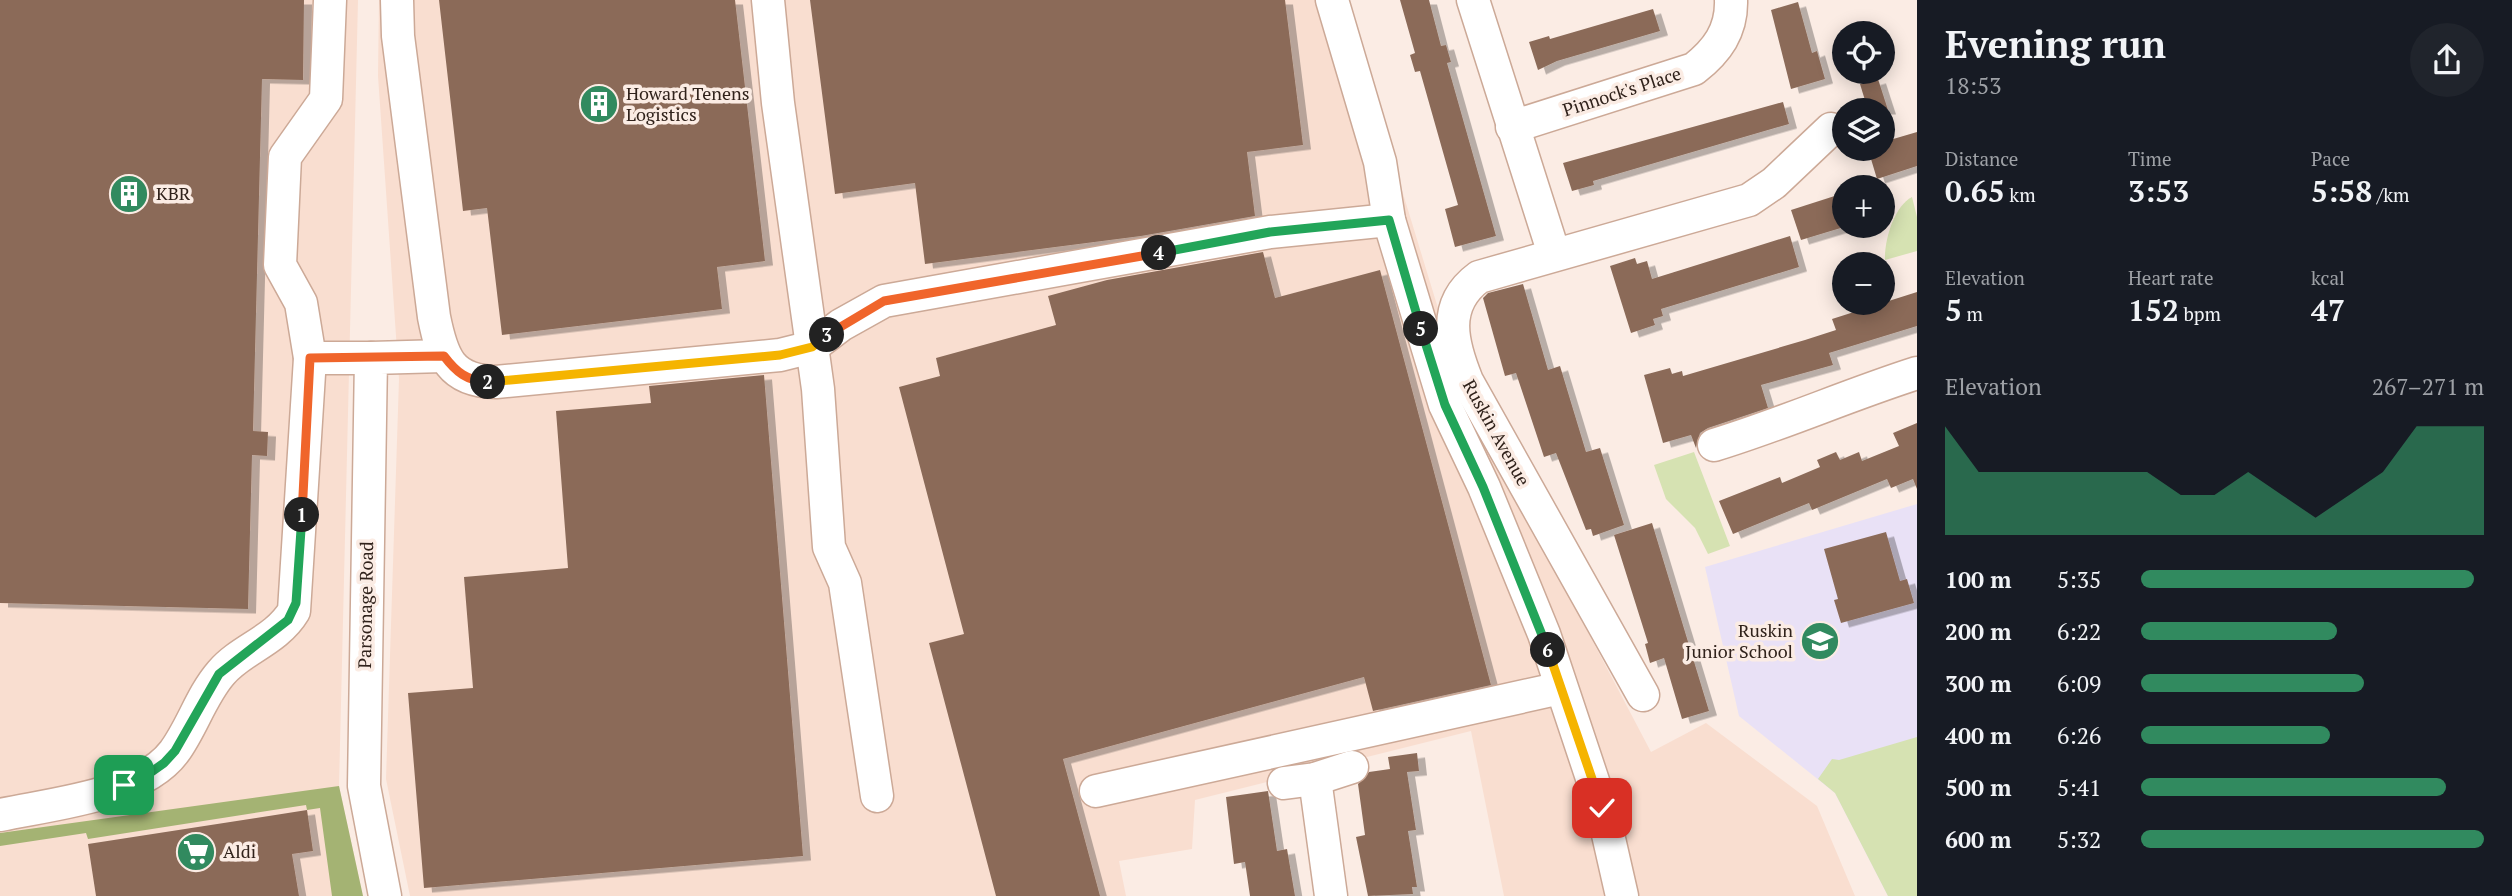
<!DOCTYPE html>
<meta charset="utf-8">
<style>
:root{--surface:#171b24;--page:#20242c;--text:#f1f3f6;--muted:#9ea1a6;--accent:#318a5f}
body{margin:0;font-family:"PT Serif",serif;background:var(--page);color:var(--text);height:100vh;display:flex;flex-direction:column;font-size:26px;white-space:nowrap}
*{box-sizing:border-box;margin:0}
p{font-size:23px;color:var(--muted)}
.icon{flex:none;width:38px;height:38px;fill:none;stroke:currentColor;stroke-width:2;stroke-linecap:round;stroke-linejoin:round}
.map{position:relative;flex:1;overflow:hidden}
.drawer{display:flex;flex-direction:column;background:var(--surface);width:595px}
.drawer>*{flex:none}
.tools{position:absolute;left:1832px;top:21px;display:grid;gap:14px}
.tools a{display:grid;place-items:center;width:63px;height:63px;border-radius:50%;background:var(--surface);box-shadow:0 4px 18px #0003;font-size:35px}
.pin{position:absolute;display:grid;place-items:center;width:60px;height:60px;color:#fff;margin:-30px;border-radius:14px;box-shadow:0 4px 10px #0006}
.km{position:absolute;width:35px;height:35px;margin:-18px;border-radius:50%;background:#222;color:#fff;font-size:19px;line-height:35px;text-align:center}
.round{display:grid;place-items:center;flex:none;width:74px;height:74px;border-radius:37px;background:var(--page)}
.overview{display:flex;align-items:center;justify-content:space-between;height:119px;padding:0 28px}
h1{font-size:38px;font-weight:700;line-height:52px}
.stats{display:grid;grid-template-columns:repeat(3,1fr);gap:10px;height:119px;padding:7px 28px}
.stats div{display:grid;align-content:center}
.stats b{font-size:30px;font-weight:700}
.stats small{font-size:19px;font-weight:400}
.stats p{font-size:19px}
.chart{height:196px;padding:14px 28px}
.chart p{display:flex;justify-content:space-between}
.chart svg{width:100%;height:126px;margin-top:7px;fill:var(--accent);opacity:.7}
ul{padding:0 28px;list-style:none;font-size:23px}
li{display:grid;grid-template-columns:112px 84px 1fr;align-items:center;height:52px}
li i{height:18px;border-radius:9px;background:var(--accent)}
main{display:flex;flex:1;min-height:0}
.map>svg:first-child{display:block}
.built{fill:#f9ded0}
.education{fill:#e9e1f6}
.green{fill:#d6e2b2}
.forest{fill:#a4b373}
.building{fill:#8b6b59;filter:url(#shadow)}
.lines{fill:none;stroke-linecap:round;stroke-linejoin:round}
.minor-casing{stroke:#cca997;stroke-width:35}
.minor{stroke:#fff;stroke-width:32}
.split-1-casing{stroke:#fff;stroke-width:14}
.split-2-casing{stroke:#fff;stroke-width:14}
.split-3-casing{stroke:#fff;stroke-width:14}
.split-4-casing{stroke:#fff;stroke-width:14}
.split-5-casing{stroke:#fff;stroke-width:14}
.split-6-casing{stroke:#fff;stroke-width:14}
.split-7-casing{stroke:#fff;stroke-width:14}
.split-1{stroke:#22a559;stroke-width:9}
.split-2{stroke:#f0652b;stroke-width:9}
.split-3{stroke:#f5b400;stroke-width:9}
.split-4{stroke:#f0652b;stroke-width:9}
.split-5{stroke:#22a559;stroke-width:9}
.split-6{stroke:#22a559;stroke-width:9}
.split-7{stroke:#f5b400;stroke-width:9}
.labels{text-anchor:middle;stroke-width:7;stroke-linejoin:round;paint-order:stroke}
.street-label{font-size:18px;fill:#30221b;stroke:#fbece4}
.poi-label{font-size:18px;fill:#30221b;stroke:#fbece4;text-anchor:start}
</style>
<main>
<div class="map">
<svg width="1917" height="896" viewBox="0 0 1917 896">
<defs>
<filter id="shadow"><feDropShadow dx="8" dy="4.5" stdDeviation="0" flood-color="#0004"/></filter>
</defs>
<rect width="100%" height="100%" fill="#fbece4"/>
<g class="built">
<path d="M 0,0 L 358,0 L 339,786 L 363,896 L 0,896 Z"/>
<path d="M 379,0 L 1344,0 L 1437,305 L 1457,383 L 1651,752 L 1706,723 L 1817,806 L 1855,896 L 1504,896 L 1471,731 L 1195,800 L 1192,849 L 1119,861 L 1126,896 L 410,896 L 386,779 L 399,379 L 378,76 Z"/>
</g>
<path class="education" d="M 1917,504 L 1917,896 L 1888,896 L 1835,793 L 1739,716 L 1705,567 Z"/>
<g class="green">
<path d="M 1912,197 L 1917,217 L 1917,251 L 1885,260 C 1884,241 1894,206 1912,197 Z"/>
<path d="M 1694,452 L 1730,546 L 1708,554 L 1695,528 L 1666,499 L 1654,465 Z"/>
<path d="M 1917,737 L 1917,896 L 1888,896 L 1835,793 L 1818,779 L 1832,759 L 1839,760 Z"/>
</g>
<path class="forest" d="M 339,786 L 363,896 L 332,896 L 320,808 L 307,810 L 306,805 L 88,839 L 86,833 L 0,846 L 0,833 Z"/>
<g class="building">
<path d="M 0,0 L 304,0 L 303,80 L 262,79 L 253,431 L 268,432 L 267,456 L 252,455 L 248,609 L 0,603 Z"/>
<path d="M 439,0 L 735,0 L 765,261 L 717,267 L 722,309 L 502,335 L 487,208 L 463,211 Z"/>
<path d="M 810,0 L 1285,0 L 1303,145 L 1247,152 L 1255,216 L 1141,236 L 925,264 L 915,183 L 835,194 Z"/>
<path d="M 1400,0 L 1429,0 L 1441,46 L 1446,45 L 1451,62 L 1447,63 L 1496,236 L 1455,247 L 1445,209 L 1458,205 L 1420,71 L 1415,72 L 1410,55 L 1415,53 Z"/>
<path d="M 1798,2 L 1812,53 L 1817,51 L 1825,79 L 1791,89 L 1771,10 Z"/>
<path d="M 1653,9 L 1660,31 L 1557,61 L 1538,70 L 1529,42 L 1549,36 L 1550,39 Z"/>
<path d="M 1878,79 L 1888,110 L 1868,110 L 1860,84 Z"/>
<path d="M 1783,102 L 1789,124 L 1593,181 L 1594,185 L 1572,191 L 1563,163 Z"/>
<path d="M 1917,132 L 1917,166 L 1877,179 L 1868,149 L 1883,149 L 1883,142 Z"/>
<path d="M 1844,193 L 1844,227 L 1801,240 L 1791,210 Z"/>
<path d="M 1790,236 L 1799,267 L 1661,309 L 1663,316 L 1653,319 L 1655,325 L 1631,333 L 1610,266 L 1635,258 L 1637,264 L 1647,261 L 1652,279 Z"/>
<path d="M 1263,252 L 1275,298 L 1380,270 L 1491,685 L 1373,711 L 1364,677 L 1063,759 L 1100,896 L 996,896 L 929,643 L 964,634 L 899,387 L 940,376 L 936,358 L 1056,325 L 1048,296 L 1107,280 Z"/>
<path d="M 1523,284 L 1548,370 L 1560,366 L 1586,452 L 1600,448 L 1624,525 L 1593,536 L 1591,529 L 1586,530 L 1556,453 L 1544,457 L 1516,373 L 1505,376 L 1483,298 L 1488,293 Z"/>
<path d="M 1917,292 L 1917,326 L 1829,353 L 1833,365 L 1761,385 L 1768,408 L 1708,428 L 1700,433 L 1696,448 L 1691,435 L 1663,443 L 1644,375 L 1670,368 L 1672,374 L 1682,371 L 1683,376 L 1805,340 L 1836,330 L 1832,319 Z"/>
<path d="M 764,375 L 803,856 L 424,888 L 408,693 L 473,688 L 464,577 L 568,568 L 556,411 L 651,403 L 649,386 Z"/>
<path d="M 1917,423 L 1917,489 L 1913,479 L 1891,488 L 1887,479 L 1812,510 L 1809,503 L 1733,534 L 1719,501 L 1780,477 L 1782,483 L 1820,467 L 1817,460 L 1836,452 L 1840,460 L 1859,452 L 1862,461 L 1899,446 L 1893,433 Z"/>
<path d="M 1652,523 L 1709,711 L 1682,719 L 1664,658 L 1650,663 L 1645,644 L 1648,643 L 1614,535 Z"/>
<path d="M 1886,532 L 1900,581 L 1907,579 L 1914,603 L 1841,623 L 1834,600 L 1838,599 L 1824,549 Z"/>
<path d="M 1417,753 L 1419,771 L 1407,772 L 1416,830 L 1408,831 L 1417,887 L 1412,887 L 1413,894 L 1368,896 L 1356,837 L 1365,835 L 1358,784 L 1369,772 L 1390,769 L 1388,757 Z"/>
<path d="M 1268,791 L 1277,851 L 1287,849 L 1295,896 L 1250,896 L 1245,862 L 1234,864 L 1226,797 Z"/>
<path d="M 307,810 L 313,851 L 292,854 L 299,896 L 96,896 L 88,844 Z"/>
</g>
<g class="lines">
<g class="minor-casing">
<g id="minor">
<path d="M 397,0 L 398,36 L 434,317 C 442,357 450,381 496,382 L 780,355 L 812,347 L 841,325 L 884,301 L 1270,232 L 1389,220"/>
<path d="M 768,0 L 778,103 L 818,389 L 829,547 L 845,583 L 877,796"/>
<path d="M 1332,0 L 1380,162 L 1389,220 L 1445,405 L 1484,487 L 1544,634 L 1602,808 L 1622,896"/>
<path d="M 1473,0 L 1554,254"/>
<path d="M 1512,127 L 1694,69 C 1717,51 1732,31 1731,0"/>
<path d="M 310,358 L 371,358"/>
<path d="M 1714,445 C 1783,424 1848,395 1917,373"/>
<path d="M 1643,695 L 1467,381 C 1452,344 1441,305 1479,277 L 1749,200 L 1774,183 L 1831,129"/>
<path d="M 1315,779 L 1331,896"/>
<path d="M 1284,783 L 1315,779 L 1352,767"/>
<path d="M 1096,791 L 1561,688"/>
<path d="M 0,815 C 51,804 141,796 174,752 C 192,728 201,696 221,673 C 241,649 276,641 294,611 L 310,358 L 301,303 L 280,265 L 285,157 L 326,99 L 330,0"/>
<path d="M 385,896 L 364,786 L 371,358 L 444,356"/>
</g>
</g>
<use href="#minor" class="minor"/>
</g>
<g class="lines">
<g class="split-1-casing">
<path id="split-1" d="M 124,785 L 137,782 L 164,763 L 175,751 L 219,674 L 288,620 L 296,603 L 302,515"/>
</g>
<g class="split-2-casing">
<path id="split-2" d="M 302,515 L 310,358 L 444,356 C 456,372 467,381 488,382"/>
</g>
<g class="split-3-casing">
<path id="split-3" d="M 488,382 L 780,355 L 812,347 L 827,335"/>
</g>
<g class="split-4-casing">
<path id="split-4" d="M 827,335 L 884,301 L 1159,253"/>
</g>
<g class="split-5-casing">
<path id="split-5" d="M 1159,253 L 1270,232 L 1389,220 L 1421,329"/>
</g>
<g class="split-6-casing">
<path id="split-6" d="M 1421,329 L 1445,405 L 1483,487 L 1548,650"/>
</g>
<g class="split-7-casing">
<path id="split-7" d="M 1548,650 L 1602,808"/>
</g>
<use href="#split-1" class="split-1"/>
<use href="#split-2" class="split-2"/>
<use href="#split-3" class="split-3"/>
<use href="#split-4" class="split-4"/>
<use href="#split-5" class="split-5"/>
<use href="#split-6" class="split-6"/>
<use href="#split-7" class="split-7"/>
</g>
<defs>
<g id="building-disc" transform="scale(2.0125)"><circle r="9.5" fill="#318a5f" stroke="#fbece4"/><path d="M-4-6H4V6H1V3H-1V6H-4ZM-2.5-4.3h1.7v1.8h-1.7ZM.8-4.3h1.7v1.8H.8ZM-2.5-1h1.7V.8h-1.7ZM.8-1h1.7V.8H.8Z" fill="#fff"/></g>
<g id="school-disc" transform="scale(2.0125)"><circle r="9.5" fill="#318a5f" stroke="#fbece4"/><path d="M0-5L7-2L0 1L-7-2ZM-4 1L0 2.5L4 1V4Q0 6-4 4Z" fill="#fff"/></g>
<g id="supermarket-disc" transform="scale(2.0125)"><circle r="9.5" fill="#318a5f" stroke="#fbece4"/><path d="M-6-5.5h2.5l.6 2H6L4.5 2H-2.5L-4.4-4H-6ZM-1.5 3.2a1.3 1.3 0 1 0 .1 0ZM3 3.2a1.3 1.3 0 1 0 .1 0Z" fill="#fff"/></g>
</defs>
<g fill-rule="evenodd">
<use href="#building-disc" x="599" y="104"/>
<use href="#building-disc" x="129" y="194"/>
<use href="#school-disc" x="1820" y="641"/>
<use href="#supermarket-disc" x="196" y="852"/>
</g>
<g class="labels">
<g class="street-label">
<text transform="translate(1622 92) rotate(-18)" y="6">Pinnock's Place</text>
<text transform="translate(1496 433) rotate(61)" y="6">Ruskin Avenue</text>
<text transform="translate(366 605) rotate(-89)" y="6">Parsonage Road</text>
</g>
<g class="poi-label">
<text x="626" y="100">Howard Tenens<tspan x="626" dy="21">Logistics</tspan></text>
<text x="156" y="200">KBR</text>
<text x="1793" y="637" text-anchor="end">Ruskin<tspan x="1793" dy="21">Junior School</tspan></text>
<text x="223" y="858">Aldi</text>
</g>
</g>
</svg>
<div class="tools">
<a><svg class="icon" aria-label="locate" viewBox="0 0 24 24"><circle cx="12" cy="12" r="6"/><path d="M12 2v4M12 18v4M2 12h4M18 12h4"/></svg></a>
<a><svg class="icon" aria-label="layers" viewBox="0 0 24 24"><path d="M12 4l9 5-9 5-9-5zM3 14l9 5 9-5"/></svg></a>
<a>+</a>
<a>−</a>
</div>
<div class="pin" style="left:124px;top:785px;background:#1e9e55"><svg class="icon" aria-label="arrive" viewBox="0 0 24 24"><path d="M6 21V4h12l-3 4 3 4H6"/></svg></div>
<div class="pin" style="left:1602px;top:808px;background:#d93025"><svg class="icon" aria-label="check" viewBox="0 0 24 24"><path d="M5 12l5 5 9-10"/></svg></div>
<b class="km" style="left:302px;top:515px">1</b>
<b class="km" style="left:488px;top:382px">2</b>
<b class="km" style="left:827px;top:335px">3</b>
<b class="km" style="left:1159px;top:253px">4</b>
<b class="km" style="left:1421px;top:329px">5</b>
<b class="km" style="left:1548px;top:650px">6</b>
</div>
<section class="drawer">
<div class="overview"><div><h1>Evening run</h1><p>18:53</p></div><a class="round"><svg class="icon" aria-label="share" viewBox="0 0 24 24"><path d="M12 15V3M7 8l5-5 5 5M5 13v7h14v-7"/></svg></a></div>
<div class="stats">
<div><p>Distance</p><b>0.65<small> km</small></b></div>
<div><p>Time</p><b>3:53</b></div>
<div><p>Pace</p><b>5:58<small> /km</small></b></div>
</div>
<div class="stats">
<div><p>Elevation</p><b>5<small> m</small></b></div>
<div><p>Heart rate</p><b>152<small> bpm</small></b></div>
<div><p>kcal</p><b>47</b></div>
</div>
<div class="chart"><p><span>Elevation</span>267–271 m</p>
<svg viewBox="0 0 160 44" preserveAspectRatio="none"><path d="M0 44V6L10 22L20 22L30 22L40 22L50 22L60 22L70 30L80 30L90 22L100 30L110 38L120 30L130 22L140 6L150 6L160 6V44z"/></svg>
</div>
<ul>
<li><b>100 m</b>5:35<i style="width:97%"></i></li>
<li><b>200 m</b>6:22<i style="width:57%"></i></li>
<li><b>300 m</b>6:09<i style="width:65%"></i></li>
<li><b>400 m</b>6:26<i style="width:55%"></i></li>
<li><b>500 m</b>5:41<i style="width:89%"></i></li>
<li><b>600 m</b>5:32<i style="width:100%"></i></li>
</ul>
</section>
</main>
